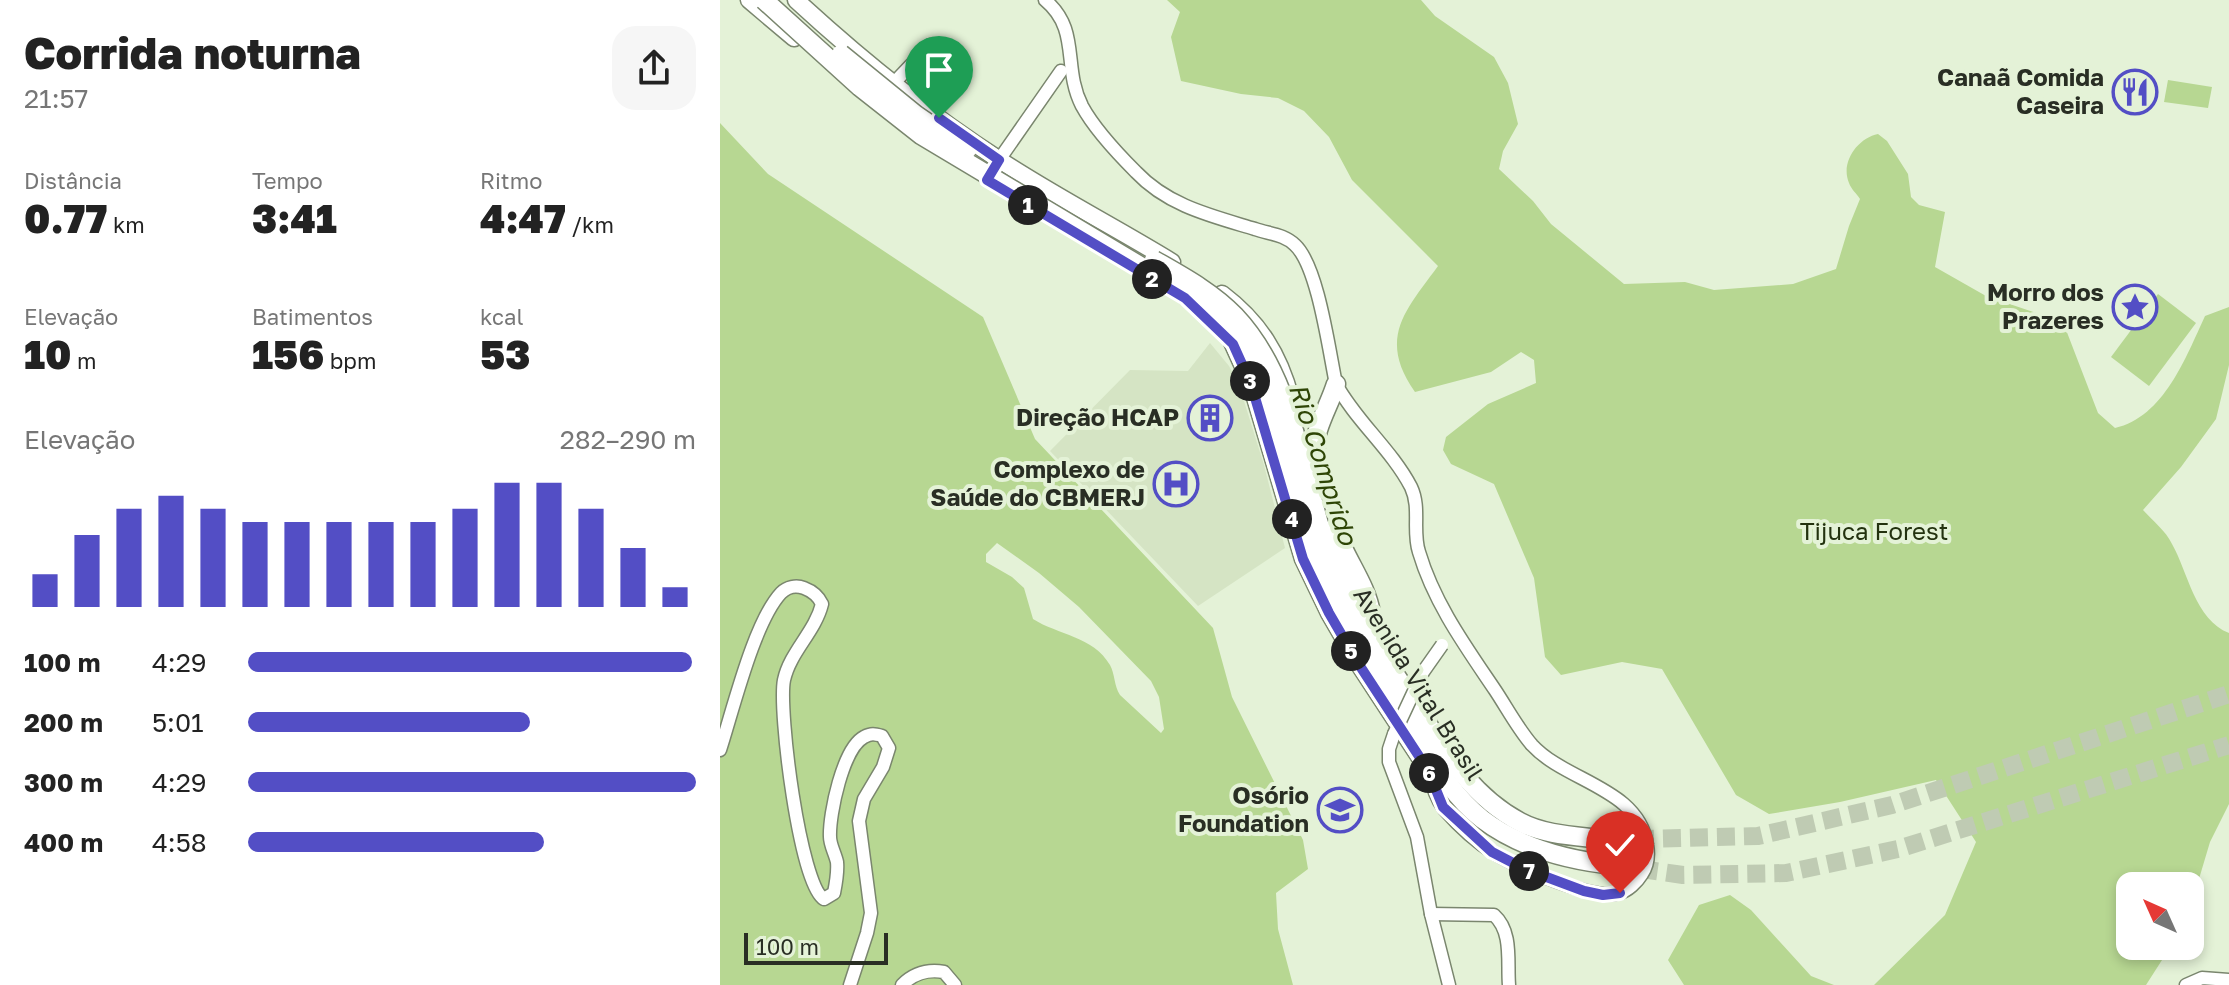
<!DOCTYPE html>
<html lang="pt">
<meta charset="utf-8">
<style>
:root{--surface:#fff;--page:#f6f6f6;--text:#222;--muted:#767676;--accent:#534ec5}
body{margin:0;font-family:"Golos Text",sans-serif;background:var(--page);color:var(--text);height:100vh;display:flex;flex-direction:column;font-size:30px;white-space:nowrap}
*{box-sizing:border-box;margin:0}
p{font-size:26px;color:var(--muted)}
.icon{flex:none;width:44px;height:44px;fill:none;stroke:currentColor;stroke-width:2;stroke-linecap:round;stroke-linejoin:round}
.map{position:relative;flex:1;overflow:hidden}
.drawer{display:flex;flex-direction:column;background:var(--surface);width:720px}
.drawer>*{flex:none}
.needle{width:52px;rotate:315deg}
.fabs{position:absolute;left:1396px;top:872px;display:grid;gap:16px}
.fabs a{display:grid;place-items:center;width:88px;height:88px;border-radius:16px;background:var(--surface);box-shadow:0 4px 12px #0003;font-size:40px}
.scale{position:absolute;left:24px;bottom:20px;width:144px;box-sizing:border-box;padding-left:8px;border:4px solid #292e24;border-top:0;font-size:22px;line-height:28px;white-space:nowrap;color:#292e24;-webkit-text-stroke:6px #e4f2d7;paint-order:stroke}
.pin{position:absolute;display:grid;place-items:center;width:68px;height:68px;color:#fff;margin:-82px -34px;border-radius:50% 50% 50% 0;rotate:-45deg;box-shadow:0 0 8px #0007}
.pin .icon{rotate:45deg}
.km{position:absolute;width:40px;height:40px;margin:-20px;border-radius:50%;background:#222;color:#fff;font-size:22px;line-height:40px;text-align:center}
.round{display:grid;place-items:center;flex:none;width:84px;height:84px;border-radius:24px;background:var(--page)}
.summary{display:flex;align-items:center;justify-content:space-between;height:136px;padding:0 24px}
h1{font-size:44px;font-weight:800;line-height:60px}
.metrics{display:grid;grid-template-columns:repeat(3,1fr);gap:12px;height:136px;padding:8px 24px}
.metrics div{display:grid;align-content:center}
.metrics b{font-size:40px;font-weight:800}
.metrics small{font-size:22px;font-weight:400}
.metrics p{font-size:22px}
.chart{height:224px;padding:16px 24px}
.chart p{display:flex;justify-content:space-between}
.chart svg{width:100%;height:144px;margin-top:8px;stroke:var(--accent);stroke-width:6}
ul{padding:0 24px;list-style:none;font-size:26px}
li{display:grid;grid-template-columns:128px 96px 1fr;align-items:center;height:60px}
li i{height:20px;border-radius:10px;background:var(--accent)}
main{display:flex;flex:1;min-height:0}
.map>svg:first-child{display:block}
.built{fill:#d5e4c4}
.green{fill:#b7d792;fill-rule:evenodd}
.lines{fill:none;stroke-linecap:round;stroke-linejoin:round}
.highway-tunnel{stroke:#bfcbb3;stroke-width:18;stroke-dasharray:18 9;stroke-linecap:butt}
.minor-casing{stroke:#7a866e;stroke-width:15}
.major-casing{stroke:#7a866e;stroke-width:19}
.highway-casing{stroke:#7a866e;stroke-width:21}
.minor{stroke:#fff;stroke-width:12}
.major{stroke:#fff;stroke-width:16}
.highway{stroke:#fff;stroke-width:18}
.minor-bridge-casing{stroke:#7a866e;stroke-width:15;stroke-linecap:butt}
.highway-bridge-casing{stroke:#7a866e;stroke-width:21;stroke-linecap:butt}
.minor-bridge{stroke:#fff;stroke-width:12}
.highway-bridge{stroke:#fff;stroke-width:18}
.route-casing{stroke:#fff;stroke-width:16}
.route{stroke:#534ec5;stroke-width:10}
.labels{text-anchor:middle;stroke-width:8;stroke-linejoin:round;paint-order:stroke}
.poi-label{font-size:24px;font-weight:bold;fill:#292e24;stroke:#e4f2d7;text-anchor:end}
.park-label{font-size:24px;fill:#23320f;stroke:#e4f2d7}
.street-label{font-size:24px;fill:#292e24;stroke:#e4f2d7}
.water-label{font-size:26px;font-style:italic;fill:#2e4506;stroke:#e4f2d7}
</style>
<main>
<section class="drawer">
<div class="summary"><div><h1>Corrida noturna</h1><p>21:57</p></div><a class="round"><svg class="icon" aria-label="share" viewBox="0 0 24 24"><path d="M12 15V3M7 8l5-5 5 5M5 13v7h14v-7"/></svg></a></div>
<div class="metrics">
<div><p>Distância</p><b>0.77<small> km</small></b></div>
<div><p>Tempo</p><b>3:41</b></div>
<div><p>Ritmo</p><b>4:47<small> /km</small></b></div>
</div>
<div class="metrics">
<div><p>Elevação</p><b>10<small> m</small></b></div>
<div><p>Batimentos</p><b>156<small> bpm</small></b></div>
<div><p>kcal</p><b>53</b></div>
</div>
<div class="chart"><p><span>Elevação</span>282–290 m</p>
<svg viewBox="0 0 160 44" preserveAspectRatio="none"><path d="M5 44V34M15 44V22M25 44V14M35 44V10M45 44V14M55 44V18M65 44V18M75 44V18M85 44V18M95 44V18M105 44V14M115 44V6M125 44V6M135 44V14M145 44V26M155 44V38"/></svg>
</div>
<ul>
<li><b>100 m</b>4:29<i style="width:99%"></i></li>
<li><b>200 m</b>5:01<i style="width:63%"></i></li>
<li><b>300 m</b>4:29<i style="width:100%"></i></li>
<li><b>400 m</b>4:58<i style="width:66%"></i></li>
</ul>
</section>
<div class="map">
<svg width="1509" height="985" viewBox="0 0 1509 985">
<rect width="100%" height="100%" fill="#e4f2d7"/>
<path class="built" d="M 490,343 L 509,366 L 519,385 L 544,465 L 565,548 L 478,606 L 330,451 L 410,370 L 468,371 Z"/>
<g class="green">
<path d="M 447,0 L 701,0 L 715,16 L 774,57 L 788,83 L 798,124 L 783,151 L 779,169 L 813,201 L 831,224 L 904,284 L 965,282 L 994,290 L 1073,284 L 1116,269 L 1129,226 L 1140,199 C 1137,194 1131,189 1129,183 C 1120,162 1138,138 1158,134 L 1167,141 L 1188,174 L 1191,197 L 1199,205 L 1225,212 L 1215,267 L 1266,296 L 1343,322 L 1378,413 L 1395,428 C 1444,417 1466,357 1485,316 L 1509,307 L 1509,365 L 1496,419 L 1461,467 L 1423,510 C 1432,520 1446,531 1452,544 C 1468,572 1475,620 1509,633 L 1509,804 L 1490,842 L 1470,909 L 1470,886 L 1410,886 L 1410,946 L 1451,946 L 1426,985 L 1154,985 L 1225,915 L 1256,842 L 1216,780 L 1120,802 L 1049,814 L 1016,795 L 942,669 L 902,662 L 841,675 L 825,657 L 814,578 L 774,484 L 731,464 L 723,450 L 726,437 L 768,404 L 816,383 L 814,360 L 801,352 L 771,372 L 695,392 C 657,338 686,310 718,266 L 632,180 L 609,137 L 584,111 L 558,98 L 521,94 L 461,81 L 451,37 L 460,12 Z"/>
<path d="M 1448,80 L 1492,87 L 1488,108 L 1444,102 Z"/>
<path d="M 0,123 L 48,174 L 263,317 L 315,439 L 493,628 L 512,697 L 583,840 L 588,869 L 556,893 L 558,929 L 573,985 L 0,985 ZM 277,543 L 319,573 L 359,607 L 431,681 L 439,697 L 444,729 L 441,733 L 400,695 C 394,686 395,674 390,665 C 373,636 338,635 313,619 L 304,588 L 292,577 L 266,562 L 266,554 Z"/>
<path d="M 1438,294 L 1476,323 L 1429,386 L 1391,357 Z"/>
<path d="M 1010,895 L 1031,910 L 1091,976 L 1114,985 L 964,985 L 948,960 L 979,905 Z"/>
</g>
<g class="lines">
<g class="highway-tunnel">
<path d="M 889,840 L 1038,836 L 1172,805 L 1509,694"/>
<path d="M 893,865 L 963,875 L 1066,873 L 1178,849 L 1509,745"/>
</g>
<g class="minor-casing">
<g id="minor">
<path d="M 325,0 C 361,30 342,67 362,106 C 375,130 397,153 416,172 C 448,206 492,216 535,229 C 549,234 564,234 575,245 C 598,266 609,351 616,384 C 636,421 671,449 691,487 C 701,508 692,531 699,552 C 714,603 746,647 775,690 C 787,708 798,729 812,745 C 846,782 919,788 927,845 C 929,856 928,865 922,874 C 917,882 908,891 899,893 C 873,901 798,867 774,853 C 756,842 738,825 724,809 C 715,797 712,783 708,770"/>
<path d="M 173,84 L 210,45"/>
<path d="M 279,160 L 341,71"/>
<path d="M 674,734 L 669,749 L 669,762 L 697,837 L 711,914 L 729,985"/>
<path d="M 0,750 C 13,710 34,622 61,593 C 67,587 76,585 84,588 C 92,591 98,595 102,604 C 95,632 70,652 64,680 C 58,710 80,885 104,899 L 114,893 C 116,883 118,872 117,862 C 115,853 110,845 110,837 C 109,814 123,748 144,737 C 151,733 155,734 162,736 L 169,748 L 163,767 L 144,799 L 139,821 L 151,913 L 147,933 L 130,985"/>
<path d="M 711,914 L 774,915 C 793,932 787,962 789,985"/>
<path d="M 182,985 C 194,973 207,969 224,972 L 235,985"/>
<path d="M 1466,985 L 1482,978 L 1509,980"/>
</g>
</g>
<g class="major-casing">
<g id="major">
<path d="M 29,0 L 74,38"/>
<path d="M 76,0 C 139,58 205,112 278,159 C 334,196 395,227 452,262"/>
<path d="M 502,294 C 539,322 559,354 571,399"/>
<path d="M 512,342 L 531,384 L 583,559 L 609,613 L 638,663 L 708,770"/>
</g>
</g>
<g class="highway-casing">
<g id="highway">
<path d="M 616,384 C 611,400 603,414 598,430 C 588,468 609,516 624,550 C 634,571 647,590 651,613"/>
<path d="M 599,524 C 621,590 657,648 696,706 C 725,751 751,796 800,822 C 826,836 860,836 889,840"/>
<path d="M 586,528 C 611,601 651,663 692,727 C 712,759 731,795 762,819 C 800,848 846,860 893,865"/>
</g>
</g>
<use href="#minor" class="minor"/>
<use href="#major" class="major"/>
<use href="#highway" class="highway"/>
<g class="minor-bridge-casing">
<path id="minor-bridge" d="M 674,734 L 703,672 L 722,645"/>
</g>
<g class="highway-bridge-casing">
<g id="highway-bridge">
<path d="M 44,0 L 140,87 L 201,135 L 457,288 L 507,327 L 534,361 L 548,392 L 586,528"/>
<path d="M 121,54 L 196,115 L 247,150"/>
<path d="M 434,260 C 462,276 492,292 515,316 C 567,371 579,453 599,524"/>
</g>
</g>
<use href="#minor-bridge" class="minor-bridge"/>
<use href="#highway-bridge" class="highway-bridge"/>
</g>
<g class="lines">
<g class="route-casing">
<path id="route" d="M 219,118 L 279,160 L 267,180 L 465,298 L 513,344 L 531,384 L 583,559 L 609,613 L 638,663 L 708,770 L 723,807 L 772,852 L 805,869 L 864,891 L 883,895 L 900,893"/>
</g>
<use href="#route" class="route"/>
</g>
<defs>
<g id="restaurant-ring" transform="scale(2.3)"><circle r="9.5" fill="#e4f2d7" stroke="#534ec5" stroke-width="1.5"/><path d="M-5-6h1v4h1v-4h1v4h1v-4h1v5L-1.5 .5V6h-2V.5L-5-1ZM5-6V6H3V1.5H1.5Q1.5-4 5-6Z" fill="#534ec5"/></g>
<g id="sight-ring" transform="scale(2.3)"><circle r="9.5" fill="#e4f2d7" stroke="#534ec5" stroke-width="1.5"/><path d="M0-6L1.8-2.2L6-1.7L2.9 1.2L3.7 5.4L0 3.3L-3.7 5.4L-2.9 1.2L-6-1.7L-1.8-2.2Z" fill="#534ec5"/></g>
<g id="building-ring" transform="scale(2.3)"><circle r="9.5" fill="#e4f2d7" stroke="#534ec5" stroke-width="1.5"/><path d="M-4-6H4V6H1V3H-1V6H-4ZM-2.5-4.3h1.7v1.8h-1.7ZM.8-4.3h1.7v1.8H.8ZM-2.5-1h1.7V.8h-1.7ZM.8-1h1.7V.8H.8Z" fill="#534ec5"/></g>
<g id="hospital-ring" transform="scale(2.3)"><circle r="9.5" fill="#e4f2d7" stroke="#534ec5" stroke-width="1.5"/><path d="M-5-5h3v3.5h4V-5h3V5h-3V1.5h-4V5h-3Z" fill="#534ec5"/></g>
<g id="school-ring" transform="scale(2.3)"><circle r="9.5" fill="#e4f2d7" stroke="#534ec5" stroke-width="1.5"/><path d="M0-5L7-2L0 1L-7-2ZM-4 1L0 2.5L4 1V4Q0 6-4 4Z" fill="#534ec5"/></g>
</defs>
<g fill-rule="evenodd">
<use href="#restaurant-ring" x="1415" y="92"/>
<use href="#sight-ring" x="1415" y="307"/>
<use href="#building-ring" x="490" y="418"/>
<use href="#hospital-ring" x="456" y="484"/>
<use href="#school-ring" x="620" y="810"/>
</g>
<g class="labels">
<g class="poi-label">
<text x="1384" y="86">Canaã Comida<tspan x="1384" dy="28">Caseira</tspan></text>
<text x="1384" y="301">Morro dos<tspan x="1384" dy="28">Prazeres</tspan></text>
<text x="459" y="426">Direção HCAP</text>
<text x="425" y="478">Complexo de<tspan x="425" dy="28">Saúde do CBMERJ</tspan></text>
<text x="589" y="804">Osório<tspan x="589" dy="28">Foundation</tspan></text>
</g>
<g class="park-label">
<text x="1154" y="540">Tijuca Forest</text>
</g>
<g class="street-label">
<text transform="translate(698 684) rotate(58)" y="8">Avenida Vital Brasil</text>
</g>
<g class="water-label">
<text transform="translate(603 464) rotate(72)" y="9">Rio Comprido</text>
</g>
</g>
</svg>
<div class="fabs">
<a><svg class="needle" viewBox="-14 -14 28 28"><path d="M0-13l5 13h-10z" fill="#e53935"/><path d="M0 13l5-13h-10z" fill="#767676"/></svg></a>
</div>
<div class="scale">100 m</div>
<div class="pin" style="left:219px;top:118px;background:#1e9e55"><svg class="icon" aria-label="arrive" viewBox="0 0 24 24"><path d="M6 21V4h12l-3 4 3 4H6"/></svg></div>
<div class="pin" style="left:900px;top:893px;background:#d93025"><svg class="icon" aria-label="check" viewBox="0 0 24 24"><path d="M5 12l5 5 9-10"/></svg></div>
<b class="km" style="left:308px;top:205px">1</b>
<b class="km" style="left:432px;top:279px">2</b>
<b class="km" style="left:530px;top:381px">3</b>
<b class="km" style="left:572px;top:519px">4</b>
<b class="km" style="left:631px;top:651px">5</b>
<b class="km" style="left:709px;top:773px">6</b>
<b class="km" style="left:809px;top:871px">7</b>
</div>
</main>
